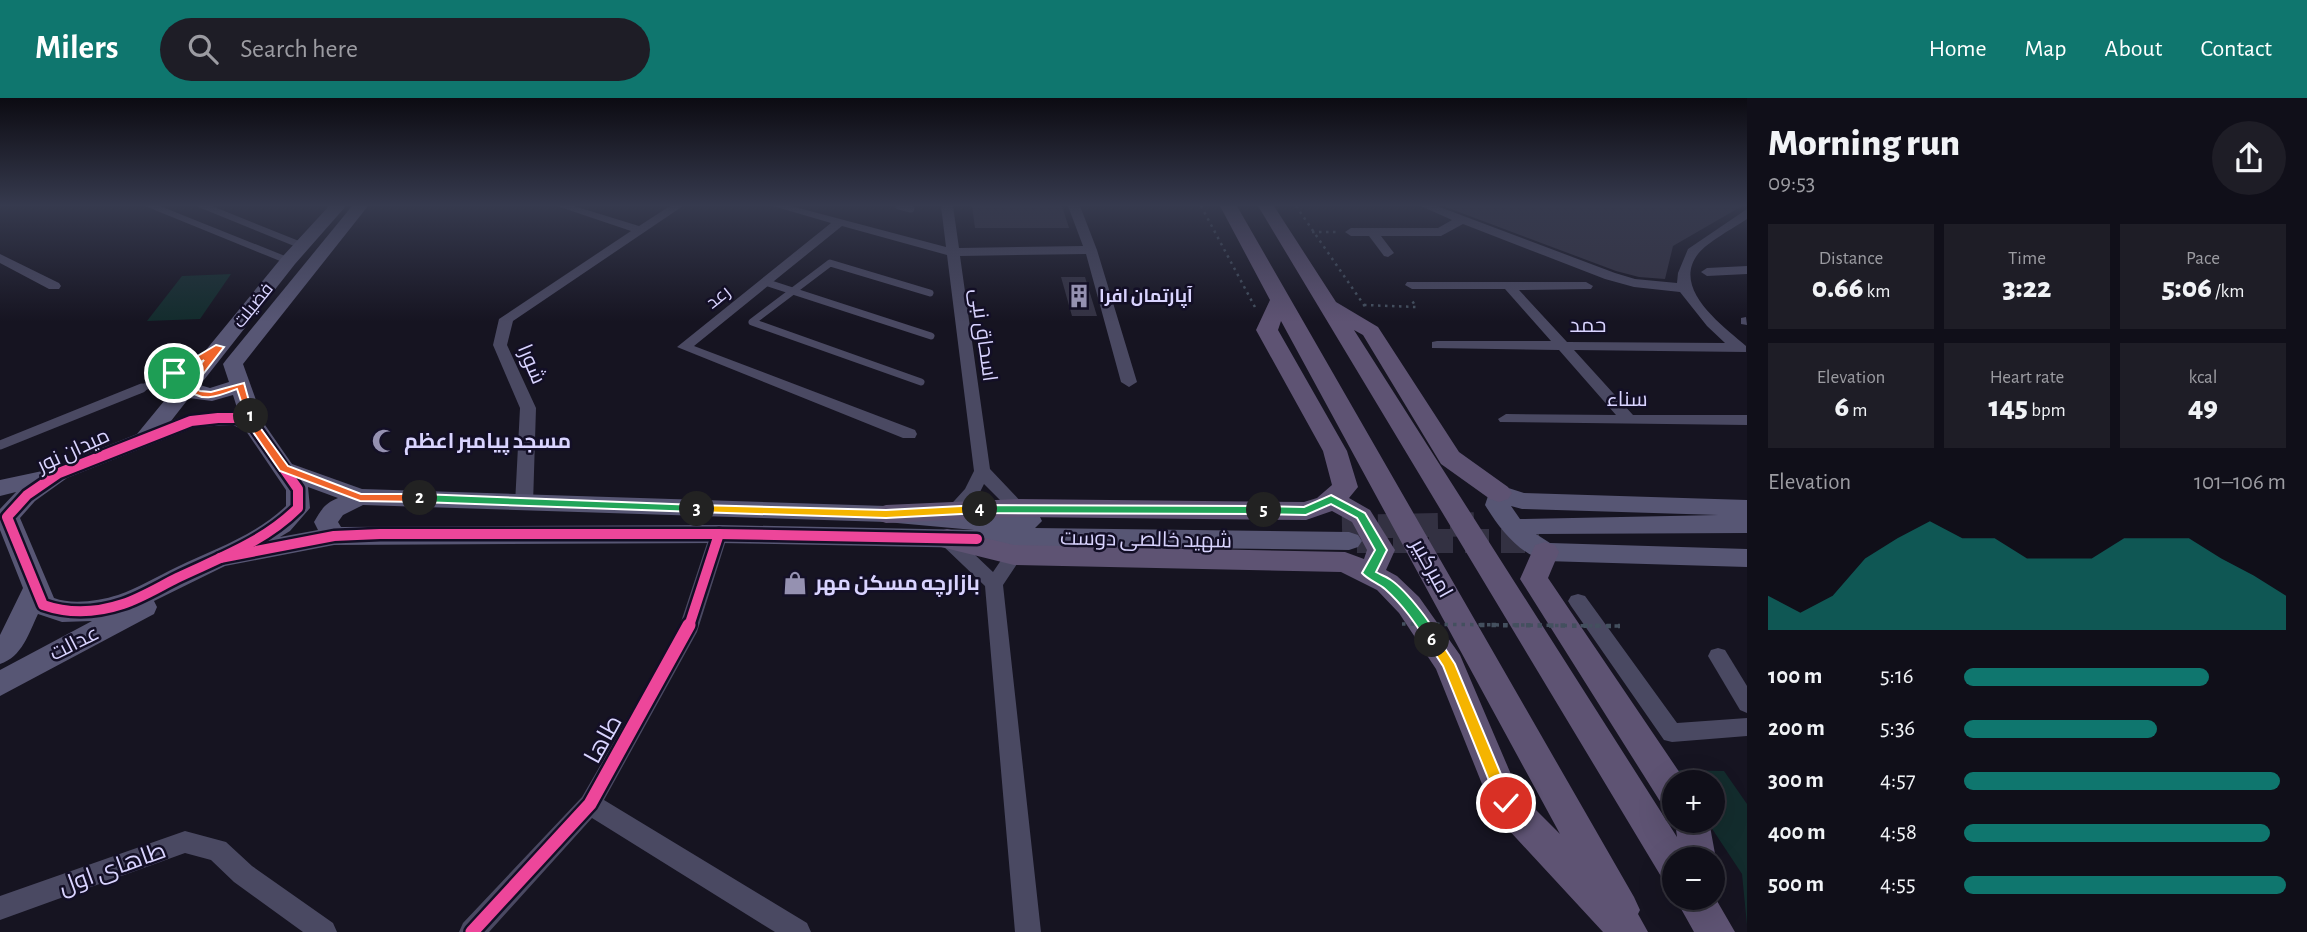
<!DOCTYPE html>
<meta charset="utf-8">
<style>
:root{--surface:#100f19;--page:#1e1d26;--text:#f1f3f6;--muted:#9c9ca2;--line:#302f38;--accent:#0f766e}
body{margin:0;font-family:"Alegreya Sans",Cairo,sans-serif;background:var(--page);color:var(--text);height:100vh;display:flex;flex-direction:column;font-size:26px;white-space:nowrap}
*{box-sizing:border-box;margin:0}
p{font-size:23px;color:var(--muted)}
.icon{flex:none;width:38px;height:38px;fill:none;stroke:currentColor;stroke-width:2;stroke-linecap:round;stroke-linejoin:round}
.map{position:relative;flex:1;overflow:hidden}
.drawer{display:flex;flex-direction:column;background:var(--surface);width:560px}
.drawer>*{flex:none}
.buttons{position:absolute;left:1662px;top:672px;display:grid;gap:14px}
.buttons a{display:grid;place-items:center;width:63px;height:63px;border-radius:50%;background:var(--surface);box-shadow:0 7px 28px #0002,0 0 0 2px var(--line);font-size:35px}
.pin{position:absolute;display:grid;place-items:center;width:60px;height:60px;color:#fff;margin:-30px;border:4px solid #fff;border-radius:50%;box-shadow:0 2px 7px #0007}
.km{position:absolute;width:35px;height:35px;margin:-18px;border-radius:50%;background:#222;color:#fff;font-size:19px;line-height:35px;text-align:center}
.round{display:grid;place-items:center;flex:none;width:74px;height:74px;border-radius:37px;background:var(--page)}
.head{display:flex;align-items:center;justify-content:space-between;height:119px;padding:0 21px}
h1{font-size:38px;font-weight:800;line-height:52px}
.figures{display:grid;grid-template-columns:repeat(3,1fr);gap:10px;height:119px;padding:7px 21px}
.figures div{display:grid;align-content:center;border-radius:0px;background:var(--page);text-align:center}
.figures b{font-size:30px;font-weight:800}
.figures small{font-size:19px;font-weight:400}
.figures p{font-size:19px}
.chart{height:196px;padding:14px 21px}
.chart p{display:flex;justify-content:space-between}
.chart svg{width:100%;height:126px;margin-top:7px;fill:var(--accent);opacity:.7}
ul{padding:0 21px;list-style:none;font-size:23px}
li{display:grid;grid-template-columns:112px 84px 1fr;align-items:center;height:52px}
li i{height:18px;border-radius:9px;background:var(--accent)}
header{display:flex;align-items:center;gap:42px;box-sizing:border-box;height:98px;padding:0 35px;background:var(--accent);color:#fff}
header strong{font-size:33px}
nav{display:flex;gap:38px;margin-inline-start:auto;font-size:24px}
.search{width:490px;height:63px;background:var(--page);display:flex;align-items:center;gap:18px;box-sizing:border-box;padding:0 24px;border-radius:38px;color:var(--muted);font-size:26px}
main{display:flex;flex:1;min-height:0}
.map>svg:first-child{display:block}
.green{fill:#132c2d}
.building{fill:#343243}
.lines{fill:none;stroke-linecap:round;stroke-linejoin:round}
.secondary-tunnel{stroke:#333142;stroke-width:24;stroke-dasharray:24 12;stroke-linecap:butt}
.path{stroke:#44505f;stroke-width:2.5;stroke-dasharray:2.5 4.5;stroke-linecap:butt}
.lane-far1{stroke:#4a4962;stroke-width:7}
.lane{stroke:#4a4962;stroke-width:9}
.street{fill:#4a4962;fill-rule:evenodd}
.secondary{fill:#575674;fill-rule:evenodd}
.primary{fill:#5e5373;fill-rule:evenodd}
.path-bridge-far1{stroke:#44505f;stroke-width:3.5;stroke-dasharray:3.5 5;stroke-linecap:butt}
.path-bridge{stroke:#44505f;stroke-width:4.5;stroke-dasharray:4.5 7;stroke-linecap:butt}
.cycleway-far1-casing{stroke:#130f26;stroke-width:15}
.cycleway-casing{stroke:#130f26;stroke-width:18}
.cycleway-far1{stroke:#ed469a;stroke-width:10}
.cycleway{stroke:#ed469a;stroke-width:13}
.split-1{fill:#f0652b;stroke:#fff;stroke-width:2}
.split-2{fill:#f0652b;stroke:#fff;stroke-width:2}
.split-3{fill:#22a559;stroke:#fff;stroke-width:2}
.split-4{fill:#f5b400;stroke:#fff;stroke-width:2}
.split-5{fill:#22a559;stroke:#fff;stroke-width:2}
.split-6{fill:#22a559;stroke:#fff;stroke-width:2}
.split-7{fill:#f5b400;stroke:#fff;stroke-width:2}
.labels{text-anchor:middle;stroke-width:5;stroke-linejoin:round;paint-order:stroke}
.far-poi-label{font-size:18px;font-weight:bold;fill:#d9d4ff;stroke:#130f26;text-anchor:start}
.far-street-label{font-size:18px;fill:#d9d4ff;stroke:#130f26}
.street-label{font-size:21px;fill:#d9d4ff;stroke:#130f26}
.poi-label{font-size:21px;font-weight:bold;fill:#d9d4ff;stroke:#130f26;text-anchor:start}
.near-street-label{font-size:24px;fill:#d9d4ff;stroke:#130f26}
</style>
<header>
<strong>Milers</strong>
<div class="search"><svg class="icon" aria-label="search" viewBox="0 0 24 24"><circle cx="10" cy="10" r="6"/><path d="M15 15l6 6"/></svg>Search here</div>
<nav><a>Home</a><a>Map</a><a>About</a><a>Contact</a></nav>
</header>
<main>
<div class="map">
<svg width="1747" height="834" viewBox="0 0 1747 834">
<rect width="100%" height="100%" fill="#161421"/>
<g class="green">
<path d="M 231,176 L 200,221 L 147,223 L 182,178 Z"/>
<path d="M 1673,672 L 1724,673 L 1747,706 L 1747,827 L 1742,776 L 1707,723 L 1713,723 L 1713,684 L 1681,684 Z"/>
</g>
<g class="building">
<path d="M 972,108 L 1062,108 L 1069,130 L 975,130 Z"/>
<path d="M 1443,108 L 1742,108 L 1673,148 L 1665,181 L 1639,179 L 1616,173 Z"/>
<path d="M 1061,179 L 1085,179 L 1097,218 L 1072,218 Z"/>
</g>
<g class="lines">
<g class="secondary-tunnel">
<path d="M 1342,429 L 1482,426"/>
<path d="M 1357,443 L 1539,443"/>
</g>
<g class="path">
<path d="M 1201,108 L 1256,211"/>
<path d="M 1296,108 L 1366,210"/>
<path d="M 1312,134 L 1338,134"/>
<path d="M 1364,207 L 1416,209 L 1411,201"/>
</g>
<g class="lane-far1">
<path d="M 899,108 L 911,111"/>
<path d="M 765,184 L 931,238"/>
<path d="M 921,284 L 752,224 L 830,165 L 930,195"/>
<path d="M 139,292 L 206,257"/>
</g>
<path class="lane" d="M 0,347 L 142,290"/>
<g class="street">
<path d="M 145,108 L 160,108 L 295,162 L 293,165 L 285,165 Z"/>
<path d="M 196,108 L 212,108 L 309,147 L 303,151 L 299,150 Z"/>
<path d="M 557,108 L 574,108 L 639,128 L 670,108 L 683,108 L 513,223 L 507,247 L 536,310 L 533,406 L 524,412 L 515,406 L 520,310 L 493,247 L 499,221 L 631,133 Z"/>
<path d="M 773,108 L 791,108 L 946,149 L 941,108 L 953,108 L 959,150 L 1083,148 L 1068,108 L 1080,108 L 1097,152 L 1137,284 L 1129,289 L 1121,284 L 1086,156 L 960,158 L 990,371 L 1027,410 L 1018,416 L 1012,414 L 984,386 L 978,398 L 960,417 L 948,417 L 945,413 L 965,391 L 974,373 L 947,157 L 842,128 L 694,248 L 915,332 L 917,336 L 915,340 L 903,340 L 677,249 L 831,125 Z"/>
<path d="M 1421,108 L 1437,108 L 1615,175 L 1635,181 L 1677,185 L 1678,175 L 1688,151 L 1747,111 L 1747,121 C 1734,130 1707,144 1698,156 C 1671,191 1723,228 1746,248 L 1746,254 L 1574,252 L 1633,317 L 1747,317 L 1747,327 L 1500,324 L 1498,321 L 1506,316 L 1616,317 L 1559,252 L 1432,250 L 1432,244 L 1437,243 L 1551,243 L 1505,191 L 1412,191 L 1405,187 L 1407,184 L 1586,184 L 1593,188 L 1591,191 L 1519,192 L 1567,244 L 1725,245 L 1707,228 L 1680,194 L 1634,189 L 1605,181 L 1463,126 L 1441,138 L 1381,138 L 1394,155 L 1388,159 L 1384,158 L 1369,138 L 1351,138 L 1345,134 L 1351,130 L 1438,130 L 1452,122 Z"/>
<path d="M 0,156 L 59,185 L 61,188 L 59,191 L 49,191 L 0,165 Z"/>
<path d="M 1747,168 L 1747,176 L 1707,178 L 1701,174 L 1707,170 Z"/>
<path d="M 1746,219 L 1747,227 L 1741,226 L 1741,220 Z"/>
<path d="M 719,430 L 725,432 L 728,436 L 697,534 L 604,702 L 807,825 L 811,834 L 775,834 L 592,720 L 489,834 L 459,834 L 463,825 L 582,699 L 678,533 L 710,436 L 713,432 Z"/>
<path d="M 947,435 L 953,436 L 993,474 L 1008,452 L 1020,452 L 1023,457 L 1003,487 L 1041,834 L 1015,834 L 985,488 L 941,446 L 938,441 L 941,436 Z"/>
<path d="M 1578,496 L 1585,498 L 1677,625 L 1747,620 L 1747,638 L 1672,644 L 1664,642 L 1571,508 L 1568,503 L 1571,498 Z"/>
<path d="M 1718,550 L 1725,552 L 1747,588 L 1747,615 L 1740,612 L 1708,558 L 1711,552 Z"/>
<path d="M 185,733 L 226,744 L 252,768 L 333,825 L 337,834 L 303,834 L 234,784 L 211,762 L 185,755 L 0,822 L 0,798 Z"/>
</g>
<g class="secondary">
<path d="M 329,108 L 346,108 L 295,166 L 200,287 L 210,290 L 229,284 L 223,266 L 226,262 L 352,108 L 368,108 L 243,266 L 265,327 L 292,366 L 362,391 L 886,408 L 1039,417 L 1042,423 L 1035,430 L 1349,434 L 1358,437 L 1362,443 L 1358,449 L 1349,452 L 1028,448 L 977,450 L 719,445 L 334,447 L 225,468 L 154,503 L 157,509 L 154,516 L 0,598 L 0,572 L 92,523 L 62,524 L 38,516 C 29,535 22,559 0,566 L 0,537 L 23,490 L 0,432 L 0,411 L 16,394 L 0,398 L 0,382 L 47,372 L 137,336 L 283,158 ZM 233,297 L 238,313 L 191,316 L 171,323 L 189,300 L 212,303 ZM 233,327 L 246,333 L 286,392 L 286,408 C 256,437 215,451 177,469 C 158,478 138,490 118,497 C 99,503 72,507 54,500 L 20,420 L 35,403 L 67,380 L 195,329 ZM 308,389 L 338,400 C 325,405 321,412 314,424 L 318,432 L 280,439 L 290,433 L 310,410 ZM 363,407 L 886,424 L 974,432 L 719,427 L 341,429 L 338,424 L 343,417 Z"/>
<path d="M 1499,387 L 1524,395 L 1747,402 L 1747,435 L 1536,436 L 1550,445 L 1747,451 L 1747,469 L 1545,463 C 1518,455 1499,430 1485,407 L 1491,389 ZM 1511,408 L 1522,411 L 1718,417 L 1520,421 Z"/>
</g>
<g class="primary">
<path d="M 1220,108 L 1237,108 L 1634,799 L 1640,812 L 1638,816 L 1648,834 L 1603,834 L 1494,716 L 1436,571 L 1399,515 L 1377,492 L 1341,474 L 1014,467 L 937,448 L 934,441 L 937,434 L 947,431 L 1014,447 L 1345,454 L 1364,461 L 1367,452 L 1352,424 L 1332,413 L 1306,422 L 1018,419 L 886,425 L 877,422 L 873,416 L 877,410 L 886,407 L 1018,401 L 1304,404 L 1317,400 L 1332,387 L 1323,353 L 1256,232 L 1270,202 ZM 1281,223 L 1560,736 L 1519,695 L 1460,557 L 1419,499 L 1397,478 L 1386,472 L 1395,452 L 1370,412 L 1349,400 L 1358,389 L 1347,353 L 1278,232 Z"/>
<path d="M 1258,108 L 1274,108 L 1336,204 L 1378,229 L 1459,354 L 1508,389 L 1512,395 L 1508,401 L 1499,404 L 1490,401 L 1441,366 L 1363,237 L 1354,232 L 1677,739 L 1675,723 L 1709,723 L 1716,761 L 1713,767 L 1713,761 L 1675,761 L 1675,785 L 1662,780 Z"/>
<path d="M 1545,444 L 1555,447 L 1559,454 L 1548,480 L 1686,684 L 1675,684 L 1675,712 L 1663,708 L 1520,481 L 1535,447 Z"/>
<path d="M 1713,796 L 1735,834 L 1694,834 L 1675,800 L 1713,800 Z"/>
</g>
<path class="path-bridge-far1" d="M 1402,526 L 1620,528"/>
<path class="path-bridge" d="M 1480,527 L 1620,528"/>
<g class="cycleway-far1-casing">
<g id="cycleway-far1">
<path d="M 218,320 L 237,320 L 254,328 L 298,391 L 298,410 C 264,444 219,460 177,480 C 159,489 141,500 123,506 C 96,515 69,516 43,507 L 7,419 L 27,397 L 59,375 L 191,323 Z"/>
<path d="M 220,460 L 334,438 L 380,436 L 719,436 L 977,441"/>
<path d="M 689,528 L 719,436"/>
</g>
</g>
<g class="cycleway-casing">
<path id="cycleway" d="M 472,834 L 590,706 L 689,527"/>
</g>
<use href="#cycleway-far1" class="cycleway-far1"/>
<use href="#cycleway" class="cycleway"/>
</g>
<linearGradient id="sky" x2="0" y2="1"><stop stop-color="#0c0b12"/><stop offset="0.48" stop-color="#363a4e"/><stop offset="1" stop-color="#363a4e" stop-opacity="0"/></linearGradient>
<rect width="1747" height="224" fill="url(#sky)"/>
<path class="split-1" d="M 216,247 L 224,249 L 194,288 L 200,293 L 211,294 L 244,285 L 254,321 L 246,318 L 237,291 C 217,299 200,306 184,288 L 204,262 L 177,277 L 169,275 Z"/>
<path class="split-2" d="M 251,315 L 254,316 L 259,328 L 288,368 L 361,396 L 420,396 L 425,400 L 420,404 L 360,403 L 280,373 L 249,328 L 246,318 Z"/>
<path class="split-3" d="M 420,396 L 697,407 L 703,411 L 697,414 L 420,404 L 414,400 Z"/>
<path class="split-4" d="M 697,407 L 886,412 L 980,407 L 986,411 L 980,415 L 886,420 L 697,414 L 691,411 Z"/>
<path class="split-5" d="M 980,407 L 1264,408 L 1269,412 L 1264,416 L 980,415 L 974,411 Z"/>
<path class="split-6" d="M 1331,397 L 1365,415 L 1387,452 L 1376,474 C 1381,477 1387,479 1391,482 C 1404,491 1440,532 1437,545 L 1428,545 C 1415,525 1403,507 1385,491 C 1378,485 1368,482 1362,475 L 1375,452 L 1357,420 L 1331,406 L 1306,417 L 1264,416 L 1258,412 L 1264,408 L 1304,409 Z"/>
<path class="split-7" d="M 1432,536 L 1437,538 L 1455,566 L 1513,705 L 1511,710 L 1506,712 L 1498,705 L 1443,568 L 1426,542 Z"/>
<defs>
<g id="building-bare" transform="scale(1.89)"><path d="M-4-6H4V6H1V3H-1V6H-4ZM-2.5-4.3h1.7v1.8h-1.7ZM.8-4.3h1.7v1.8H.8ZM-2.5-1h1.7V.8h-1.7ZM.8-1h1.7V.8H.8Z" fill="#9591b1" stroke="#130f26" stroke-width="2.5" paint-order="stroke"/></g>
<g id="mosque-bare" transform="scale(1.89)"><path d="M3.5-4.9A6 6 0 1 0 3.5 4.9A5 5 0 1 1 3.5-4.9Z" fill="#9591b1" stroke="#130f26" stroke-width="2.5" paint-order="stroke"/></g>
<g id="shop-bare" transform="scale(1.89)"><path d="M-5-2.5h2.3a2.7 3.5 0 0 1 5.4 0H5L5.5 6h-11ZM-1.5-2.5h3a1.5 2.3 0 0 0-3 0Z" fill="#9591b1" stroke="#130f26" stroke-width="2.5" paint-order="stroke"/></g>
</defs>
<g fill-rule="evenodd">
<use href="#building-bare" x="1079" y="198"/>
<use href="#mosque-bare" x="384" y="343"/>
<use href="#shop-bare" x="795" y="485"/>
</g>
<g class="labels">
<g class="far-poi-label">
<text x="1099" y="204">آپارتمان افرا</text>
</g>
<g class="far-street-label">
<text transform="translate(718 199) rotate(-39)" y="6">رعد</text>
<text transform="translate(253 207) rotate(-51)" y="6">فضیلت</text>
</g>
<g class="street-label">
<text x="1588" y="234">حمد</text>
<text transform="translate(984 237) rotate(82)" y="7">اسحاق نبی</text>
<text transform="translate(532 266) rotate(67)" y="7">شورا</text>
<text x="1627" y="308">سناء</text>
<text transform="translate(73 352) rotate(-25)" y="7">میدان نور</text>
<text transform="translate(1146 441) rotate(1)" y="7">شهید خالصی دوست</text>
<text transform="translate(1432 470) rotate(61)" y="7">امیرکبیر</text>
<text transform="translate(74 545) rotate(-27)" y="7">عدالت</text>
</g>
<g class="poi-label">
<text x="404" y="350">مسجد پیامبر اعظم</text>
<text x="815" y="492">بازارچه مسکن مهر</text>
</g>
<g class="near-street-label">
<text transform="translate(603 641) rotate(-61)" y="8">طاها</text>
<text transform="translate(112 770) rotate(-20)" y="8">طاهای اول</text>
</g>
</g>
</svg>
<div class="buttons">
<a>+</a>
<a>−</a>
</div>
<div class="pin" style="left:174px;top:275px;background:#1e9e55"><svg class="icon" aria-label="arrive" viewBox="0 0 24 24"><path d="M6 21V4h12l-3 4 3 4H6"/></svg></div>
<div class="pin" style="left:1506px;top:705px;background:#d93025"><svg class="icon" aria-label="check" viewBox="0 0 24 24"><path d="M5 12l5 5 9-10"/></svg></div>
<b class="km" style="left:251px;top:318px">1</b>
<b class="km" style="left:420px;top:400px">2</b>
<b class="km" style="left:697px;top:411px">3</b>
<b class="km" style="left:980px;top:411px">4</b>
<b class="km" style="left:1264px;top:412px">5</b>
<b class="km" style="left:1432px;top:542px">6</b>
</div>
<section class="drawer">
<div class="head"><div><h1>Morning run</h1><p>09:53</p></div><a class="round"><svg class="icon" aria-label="share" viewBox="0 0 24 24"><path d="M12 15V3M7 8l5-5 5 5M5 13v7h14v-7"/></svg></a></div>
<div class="figures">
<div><p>Distance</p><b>0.66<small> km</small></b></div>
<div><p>Time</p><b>3:22</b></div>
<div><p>Pace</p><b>5:06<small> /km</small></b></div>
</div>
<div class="figures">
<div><p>Elevation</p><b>6<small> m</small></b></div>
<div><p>Heart rate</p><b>145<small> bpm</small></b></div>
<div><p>kcal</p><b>49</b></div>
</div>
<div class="chart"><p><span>Elevation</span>101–106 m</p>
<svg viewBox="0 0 160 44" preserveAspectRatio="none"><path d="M0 44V32L10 38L20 32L30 19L40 12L50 6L60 12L70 12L80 19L90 19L100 19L110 12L120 12L130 12L140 19L150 25L160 32V44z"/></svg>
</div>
<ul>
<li><b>100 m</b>5:16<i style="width:76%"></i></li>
<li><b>200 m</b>5:36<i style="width:60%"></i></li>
<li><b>300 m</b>4:57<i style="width:98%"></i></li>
<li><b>400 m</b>4:58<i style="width:95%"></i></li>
<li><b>500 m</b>4:55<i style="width:100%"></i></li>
</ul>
</section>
</main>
